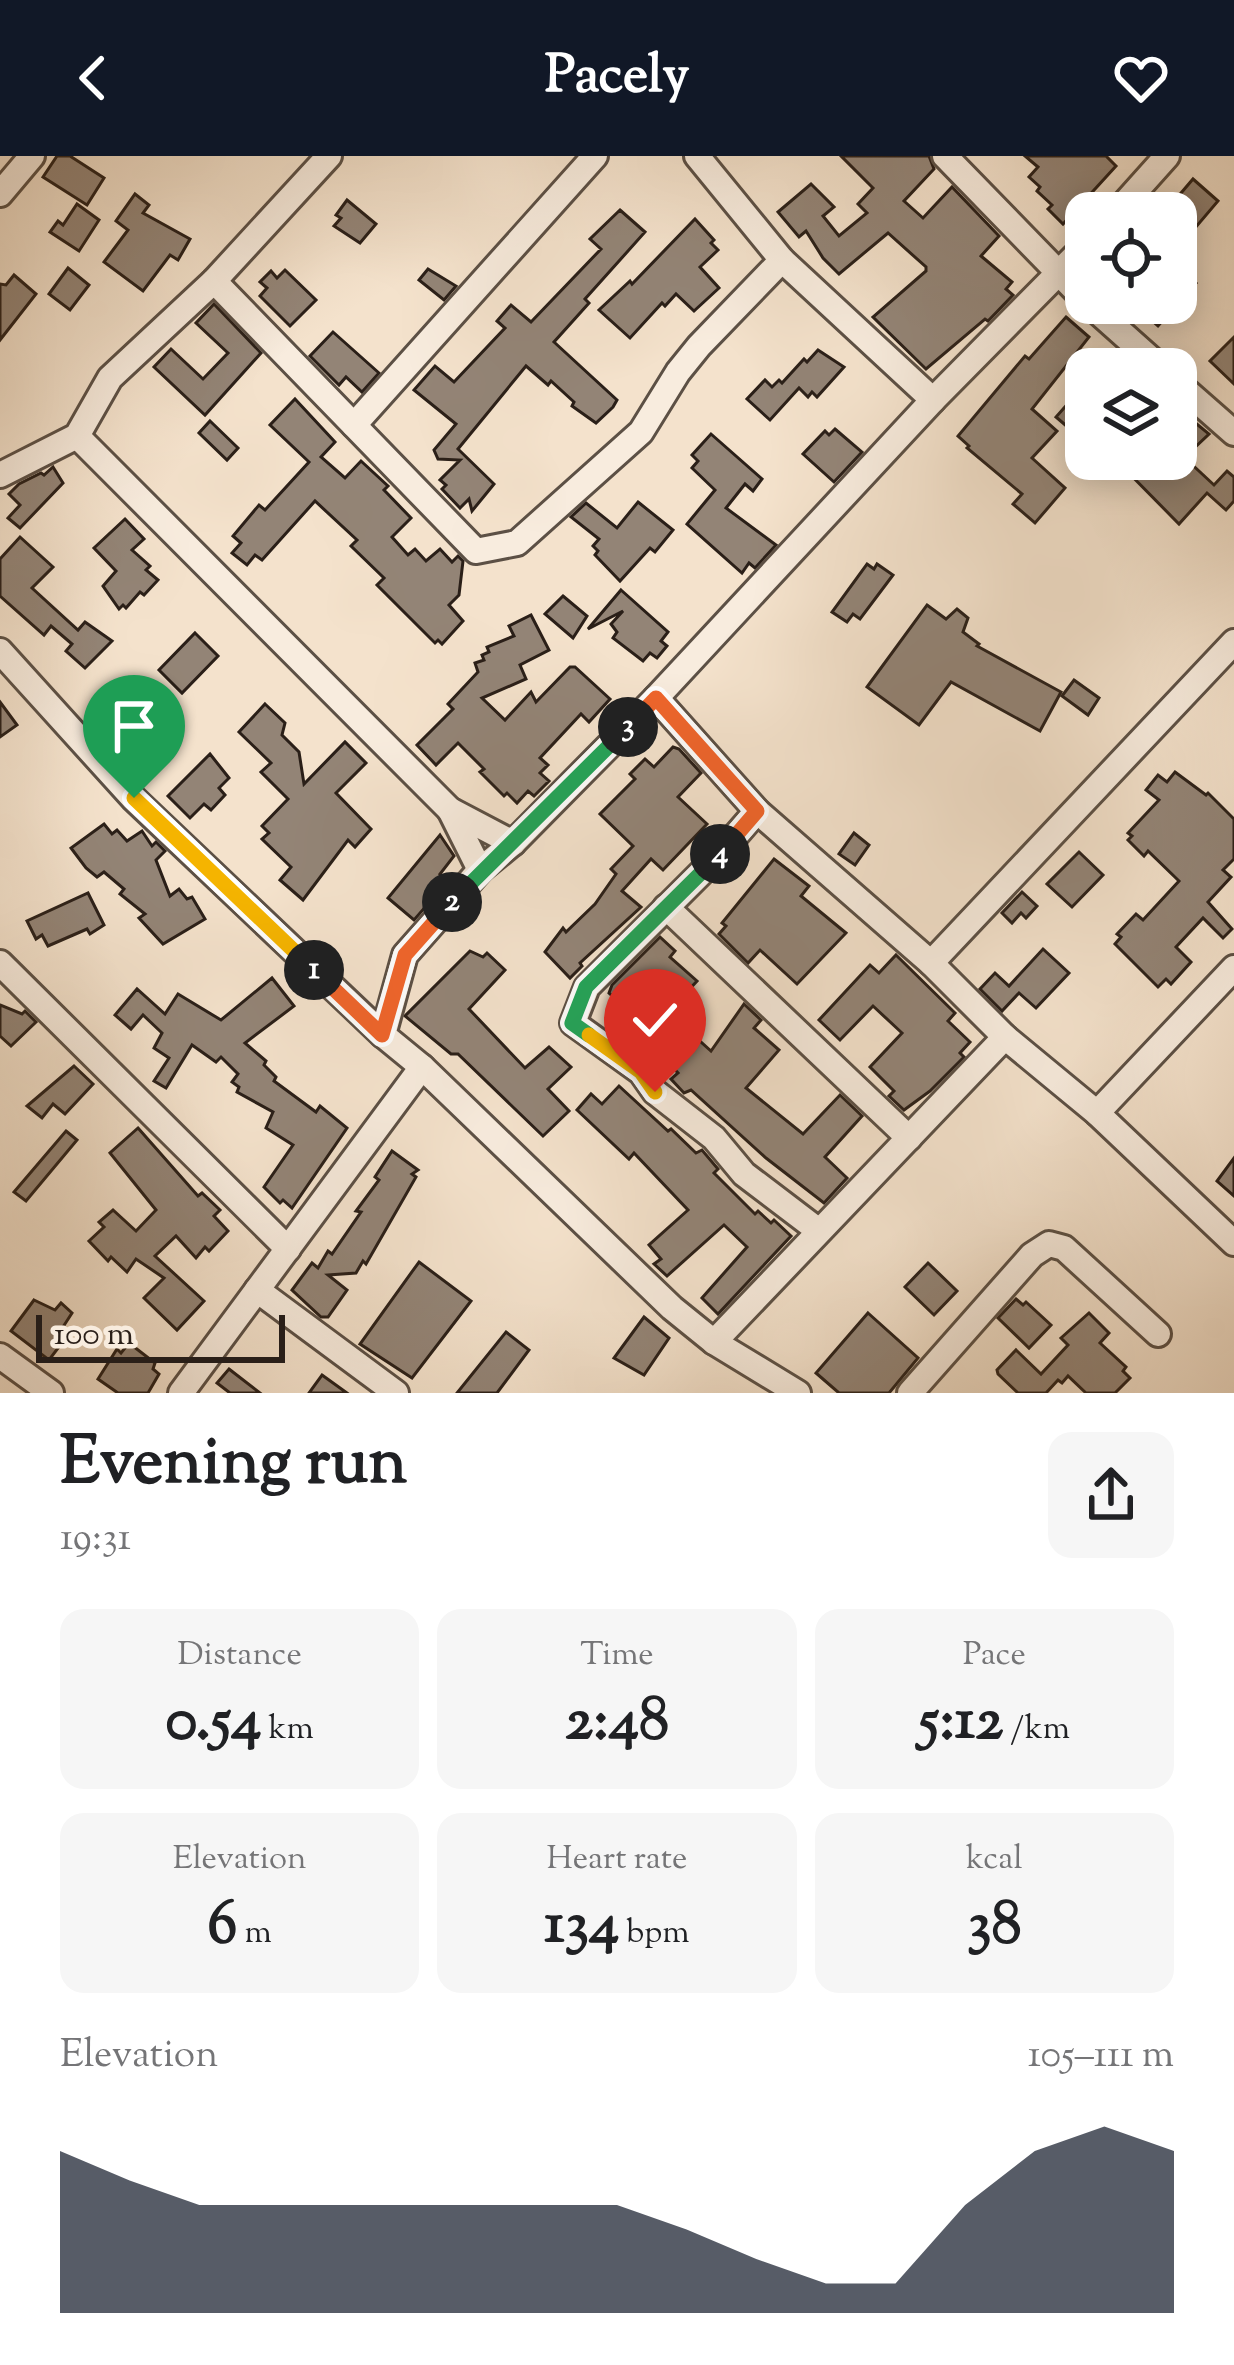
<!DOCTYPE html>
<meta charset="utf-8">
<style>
:root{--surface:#fff;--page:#f6f6f6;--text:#202124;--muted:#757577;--accent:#111827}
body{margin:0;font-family:"Sorts Mill Goudy",serif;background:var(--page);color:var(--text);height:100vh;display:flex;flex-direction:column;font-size:45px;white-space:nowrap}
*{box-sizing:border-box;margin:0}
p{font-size:39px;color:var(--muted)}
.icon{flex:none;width:66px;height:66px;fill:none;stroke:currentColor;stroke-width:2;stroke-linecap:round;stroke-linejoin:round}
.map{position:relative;height:1237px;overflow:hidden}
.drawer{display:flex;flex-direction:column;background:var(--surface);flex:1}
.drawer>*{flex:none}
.buttons{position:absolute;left:1065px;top:36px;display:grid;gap:24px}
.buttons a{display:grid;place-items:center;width:132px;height:132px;border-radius:24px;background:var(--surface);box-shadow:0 6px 30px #0003;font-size:60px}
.scale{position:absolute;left:36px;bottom:30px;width:249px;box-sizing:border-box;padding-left:12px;border:6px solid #2a1f18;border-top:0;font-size:33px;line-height:42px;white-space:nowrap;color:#2a1f18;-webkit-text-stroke:9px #f8ecde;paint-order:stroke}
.pin{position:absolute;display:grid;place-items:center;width:102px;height:102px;color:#fff;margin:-123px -51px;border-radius:50% 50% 50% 0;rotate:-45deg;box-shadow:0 0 12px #0007}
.pin .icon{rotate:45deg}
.km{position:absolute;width:60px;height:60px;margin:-30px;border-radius:50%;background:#222;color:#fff;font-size:33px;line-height:60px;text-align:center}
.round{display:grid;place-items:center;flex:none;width:126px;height:126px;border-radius:24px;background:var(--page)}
.head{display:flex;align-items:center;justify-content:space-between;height:204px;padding:0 60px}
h1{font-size:66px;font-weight:700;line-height:90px}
.figures{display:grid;grid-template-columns:repeat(3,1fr);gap:18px;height:204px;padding:12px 60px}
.figures div{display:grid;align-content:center;border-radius:24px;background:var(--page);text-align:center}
.figures b{font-size:60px;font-weight:700}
.figures small{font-size:33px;font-weight:400}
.figures p{font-size:33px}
.chart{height:336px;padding:24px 60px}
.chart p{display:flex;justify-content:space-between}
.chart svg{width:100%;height:216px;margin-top:12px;fill:var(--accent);opacity:.7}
header{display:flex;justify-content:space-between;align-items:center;height:156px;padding:0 60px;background:var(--accent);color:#fff;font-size:54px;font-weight:700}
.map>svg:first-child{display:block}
.building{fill:#938476;stroke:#2a1f18;stroke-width:3}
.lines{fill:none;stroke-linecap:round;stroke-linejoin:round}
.minor-casing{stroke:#5c5045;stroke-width:30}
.minor{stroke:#f8ecde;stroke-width:24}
.split-1-casing{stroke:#fff;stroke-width:24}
.split-2-casing{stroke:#fff;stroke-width:24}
.split-3-casing{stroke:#fff;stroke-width:24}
.split-4-casing{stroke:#fff;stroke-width:24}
.split-5-casing{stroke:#fff;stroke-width:24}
.split-6-casing{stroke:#fff;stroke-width:24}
.split-1{stroke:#f5b400;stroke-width:15}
.split-2{stroke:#f0652b;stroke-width:15}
.split-3{stroke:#22a559;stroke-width:15}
.split-4{stroke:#f0652b;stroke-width:15}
.split-5{stroke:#22a559;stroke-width:15}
.split-6{stroke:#f5b400;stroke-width:15}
</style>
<header><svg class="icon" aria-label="back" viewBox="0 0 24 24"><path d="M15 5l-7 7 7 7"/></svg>Pacely<svg class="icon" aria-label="heart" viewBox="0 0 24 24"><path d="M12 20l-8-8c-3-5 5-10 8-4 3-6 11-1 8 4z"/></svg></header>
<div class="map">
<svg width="1234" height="1237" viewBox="0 0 1234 1237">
<rect width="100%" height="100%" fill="#f4e2cc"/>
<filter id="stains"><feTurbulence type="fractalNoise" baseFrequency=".00167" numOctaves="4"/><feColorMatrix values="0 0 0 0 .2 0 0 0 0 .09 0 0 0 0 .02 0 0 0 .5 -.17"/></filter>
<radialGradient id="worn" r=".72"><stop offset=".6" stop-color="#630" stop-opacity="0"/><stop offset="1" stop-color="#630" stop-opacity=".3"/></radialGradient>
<g class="building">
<path d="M 57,0 L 70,0 L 104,22 L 87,49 L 43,21 Z"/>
<path d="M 841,0 L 929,0 L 934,13 L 904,45 L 923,62 L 952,31 L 999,80 L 981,100 L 1012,126 L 1006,133 L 1013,139 L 988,165 L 985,163 L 926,213 L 873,161 L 926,115 L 926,111 L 888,77 L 839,118 L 823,102 L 806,75 L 799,81 L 778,56 L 811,28 L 834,51 L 823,60 L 839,80 L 867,57 L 858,48 L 873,32 Z"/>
<path d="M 1025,0 L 1106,0 L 1116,10 L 1063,68 L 1048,53 L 1052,49 L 1037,35 L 1040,31 L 1029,21 L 1038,11 Z"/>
<path d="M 1193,23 L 1218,45 L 1190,78 L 1176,66 L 1176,57 L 1164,57 Z"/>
<path d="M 135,38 L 149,49 L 143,57 L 190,83 L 178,104 L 170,99 L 143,135 L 104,106 L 128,74 L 116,65 Z"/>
<path d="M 347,44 L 376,68 L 360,87 L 334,70 L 341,62 L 336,59 Z"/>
<path d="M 77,48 L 99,64 L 79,95 L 50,76 L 58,65 L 63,69 Z"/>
<path d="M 620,54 L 645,76 L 585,143 L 589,147 L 554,186 L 617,244 L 613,251 L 596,267 L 572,250 L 574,246 L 551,225 L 548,229 L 526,210 L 458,293 L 494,328 L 472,355 L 469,343 L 460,352 L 442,333 L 446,329 L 440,324 L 460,304 L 438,303 L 434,294 L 456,268 L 414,234 L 435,210 L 454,226 L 505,172 L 497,165 L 511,149 L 531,166 L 601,93 L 590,83 Z"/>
<path d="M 695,63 L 714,84 L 711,87 L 718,94 L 700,111 L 719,132 L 694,155 L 676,138 L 665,150 L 662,147 L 630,182 L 599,154 L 630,125 L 632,128 Z"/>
<path d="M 1176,109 L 1196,127 L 1158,170 L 1132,147 L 1176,147 Z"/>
<path d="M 68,112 L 89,129 L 70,154 L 49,138 Z"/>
<path d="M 428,113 L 456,130 L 444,144 L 419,124 Z"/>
<path d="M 285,114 L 316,144 L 290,170 L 260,140 L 267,132 L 260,126 L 271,115 L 277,122 Z"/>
<path d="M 14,119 L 36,138 L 0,184 L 0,128 L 6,129 Z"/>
<path d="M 214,148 L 261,197 L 205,259 L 154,211 L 171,193 L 203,223 L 228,197 L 196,167 Z"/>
<path d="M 1066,161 L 1089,181 L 1032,253 L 1057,275 L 1032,302 L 1065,332 L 1035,367 L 1013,348 L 1022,338 L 967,292 L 969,290 L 958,280 L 1025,200 L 1029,203 Z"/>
<path d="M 333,176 L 379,217 L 362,236 L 346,221 L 339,229 L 310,200 Z"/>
<path d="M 1234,181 L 1234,228 L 1210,205 Z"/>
<path d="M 818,194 L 844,211 L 817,241 L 812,236 L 808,241 L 799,232 L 770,264 L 747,243 L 765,224 L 772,231 L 779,224 L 782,227 L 804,203 L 807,206 Z"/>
<path d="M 1086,227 L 1086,268 L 1077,279 L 1056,261 Z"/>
<path d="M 295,243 L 335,286 L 321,301 L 345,322 L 361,305 L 388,330 L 384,334 L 411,362 L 392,381 L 408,399 L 415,393 L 426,405 L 440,393 L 452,406 L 458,400 L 463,405 L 459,439 L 449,449 L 463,465 L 442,488 L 438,484 L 435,487 L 377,429 L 384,422 L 351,390 L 357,384 L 315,345 L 262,404 L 255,399 L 247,409 L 232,397 L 241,387 L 233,380 L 259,349 L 265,354 L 309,306 L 270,269 Z"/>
<path d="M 1187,260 L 1209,278 L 1189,297 L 1176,284 L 1176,271 Z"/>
<path d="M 210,265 L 238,292 L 227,304 L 199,277 Z"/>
<path d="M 835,273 L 862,296 L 834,326 L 803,298 L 825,275 L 829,279 Z"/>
<path d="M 711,278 L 762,323 L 753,335 L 745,328 L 726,352 L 776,389 L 755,412 L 749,407 L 742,417 L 687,368 L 715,334 L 692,312 L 698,305 L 692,299 Z"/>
<path d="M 1115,303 L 1186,303 L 1214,329 L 1227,315 L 1234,321 L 1234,345 L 1226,354 L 1207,337 L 1179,368 Z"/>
<path d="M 53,311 L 63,327 L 20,372 L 8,362 L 20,349 L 9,338 L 19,328 L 41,317 L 44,319 Z"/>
<path d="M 638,346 L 673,374 L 655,396 L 650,392 L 620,425 L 595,399 L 598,395 L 593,390 L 599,383 L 571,361 L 586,347 L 617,372 Z"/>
<path d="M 125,363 L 144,383 L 132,394 L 150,410 L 146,414 L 158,424 L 144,439 L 140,436 L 126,452 L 123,449 L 119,453 L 103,430 L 116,415 L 94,392 Z"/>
<path d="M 20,381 L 53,411 L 32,432 L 78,474 L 85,466 L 112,485 L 85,512 L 66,495 L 72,488 L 51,470 L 44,479 L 0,440 L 0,403 Z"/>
<path d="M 867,408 L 874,413 L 877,408 L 893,419 L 860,463 L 853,458 L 847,466 L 832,456 Z"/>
<path d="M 621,434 L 668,476 L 661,485 L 667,490 L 657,502 L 650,497 L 643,505 L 613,482 L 617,476 L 611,468 L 623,455 L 588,473 Z"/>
<path d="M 563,440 L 587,460 L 573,482 L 545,458 Z"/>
<path d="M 927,449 L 946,463 L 957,453 L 968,462 L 963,476 L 979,488 L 977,490 L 1061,536 L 1040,575 L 951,526 L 919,569 L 867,531 Z"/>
<path d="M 531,459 L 549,494 L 520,509 L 526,523 L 482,542 L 505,564 L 531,536 L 536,546 L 570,511 L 575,511 L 610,543 L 589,566 L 581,558 L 540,602 L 548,609 L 540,617 L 549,625 L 534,640 L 528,635 L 517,647 L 507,637 L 504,640 L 480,616 L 484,613 L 458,587 L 436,609 L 417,589 L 453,553 L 448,548 L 478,516 L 475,507 L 484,504 L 482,499 L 489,496 L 487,491 L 514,480 L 509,470 Z"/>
<path d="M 195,477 L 218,500 L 182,537 L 159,514 Z"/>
<path d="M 1074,524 L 1099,542 L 1088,559 L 1062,540 Z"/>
<path d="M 0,546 L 17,569 L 0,581 Z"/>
<path d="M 265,548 L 285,567 L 282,579 L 299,596 L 304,628 L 345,586 L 366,607 L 336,637 L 371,673 L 355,691 L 348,684 L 303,744 L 280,724 L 291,711 L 262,683 L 269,677 L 262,670 L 288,643 L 261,616 L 271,607 L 239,576 Z"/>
<path d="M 673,591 L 679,593 L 701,617 L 678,641 L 707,668 L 663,714 L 651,703 L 622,735 L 641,751 L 580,807 L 582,810 L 570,822 L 545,796 L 563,772 L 566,776 L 595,748 L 616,718 L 611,713 L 633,690 L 600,658 L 635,623 L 630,618 L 645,603 L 654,611 Z"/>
<path d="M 210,598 L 229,622 L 219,632 L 225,639 L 211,654 L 204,648 L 190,662 L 168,640 Z"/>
<path d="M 1175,616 L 1206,639 L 1208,637 L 1234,663 L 1234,703 L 1223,714 L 1231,721 L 1208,746 L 1232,773 L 1223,782 L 1203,762 L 1176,791 L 1191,806 L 1171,828 L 1166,823 L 1158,831 L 1115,788 L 1121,781 L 1117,778 L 1136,758 L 1143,764 L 1179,725 L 1148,695 L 1144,700 L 1128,684 L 1132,680 L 1128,677 L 1159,644 L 1146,634 L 1158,619 L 1167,626 Z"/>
<path d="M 104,668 L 112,678 L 117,674 L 127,685 L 142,675 L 152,690 L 156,686 L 165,695 L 156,704 L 170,740 L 179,733 L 187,743 L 192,741 L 205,763 L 163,788 L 139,762 L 145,758 L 120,738 L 124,733 L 104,716 L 97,721 L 86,712 L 71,692 Z"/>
<path d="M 854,677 L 869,689 L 855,709 L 839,698 Z"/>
<path d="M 440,679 L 454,700 L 440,718 L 448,725 L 414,764 L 388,742 Z"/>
<path d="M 1079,696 L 1103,719 L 1072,751 L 1047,728 Z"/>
<path d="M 774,703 L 809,730 L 801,740 L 846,777 L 797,828 L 760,794 L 748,807 L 719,778 L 726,770 L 722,767 Z"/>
<path d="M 1022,736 L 1037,750 L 1026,762 L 1021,757 L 1012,767 L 1002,757 Z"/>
<path d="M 88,737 L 104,769 L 90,778 L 87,773 L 48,790 L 42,779 L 36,783 L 27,765 Z"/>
<path d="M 660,781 L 675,795 L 670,801 L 697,825 L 670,854 L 671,859 L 711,895 L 744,848 L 761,864 L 754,872 L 779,894 L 746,932 L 803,978 L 840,939 L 862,960 L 825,1001 L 847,1022 L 824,1047 L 766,1002 L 691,934 L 684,937 L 671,923 L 678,917 L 621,857 L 627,853 L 609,837 L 612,829 Z"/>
<path d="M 1043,793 L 1069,817 L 1036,852 L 1019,837 L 1002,855 L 980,833 L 995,817 L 1009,830 Z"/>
<path d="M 470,795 L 483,801 L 487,797 L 505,814 L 469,853 L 525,912 L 549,891 L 571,911 L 548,933 L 569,955 L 543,980 L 458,898 L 451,898 L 405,860 Z"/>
<path d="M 896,799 L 955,857 L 948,865 L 970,886 L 960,897 L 964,901 L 930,935 L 904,954 L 889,940 L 894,935 L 870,911 L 902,877 L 873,850 L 840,884 L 819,864 L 870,809 L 879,817 Z"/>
<path d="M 272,822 L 294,850 L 245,887 L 266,905 L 264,909 L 276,921 L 274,925 L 316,956 L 320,950 L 347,972 L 292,1052 L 283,1044 L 280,1047 L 264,1031 L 293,989 L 266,972 L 273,956 L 237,936 L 239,931 L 232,926 L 238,918 L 221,901 L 216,906 L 192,889 L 166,932 L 154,925 L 169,902 L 154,892 L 162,877 L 143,859 L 131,873 L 115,859 L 137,833 L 165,858 L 178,838 L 221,864 Z"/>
<path d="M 0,849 L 22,858 L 25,855 L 36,866 L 11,890 L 0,880 Z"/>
<path d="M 74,910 L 93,928 L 65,958 L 53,948 L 42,962 L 27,950 Z"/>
<path d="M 619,930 L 668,975 L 671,973 L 696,997 L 702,994 L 718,1013 L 714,1017 L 755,1058 L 758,1055 L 771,1067 L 774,1064 L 791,1080 L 718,1158 L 702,1142 L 747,1091 L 724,1069 L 667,1120 L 654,1108 L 661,1103 L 649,1089 L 688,1054 L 634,997 L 629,1003 L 577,954 L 591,938 L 602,948 Z"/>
<path d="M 138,972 L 198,1040 L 202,1037 L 220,1054 L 214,1060 L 228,1075 L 209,1095 L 205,1091 L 196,1102 L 176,1080 L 155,1100 L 204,1145 L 177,1174 L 144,1142 L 164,1122 L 136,1103 L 127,1116 L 111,1101 L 108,1105 L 89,1085 L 104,1071 L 99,1066 L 113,1054 L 136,1075 L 156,1054 L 110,997 Z"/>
<path d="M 66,975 L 77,984 L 26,1045 L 14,1036 Z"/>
<path d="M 392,995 L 418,1014 L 412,1018 L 416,1021 L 366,1108 L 363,1105 L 356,1117 L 328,1119 L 347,1134 L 328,1161 L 321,1161 L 292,1134 L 312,1107 L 318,1112 L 328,1095 L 332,1098 L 361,1056 L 356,1055 L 379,1024 L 375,1021 Z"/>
<path d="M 1234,1002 L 1234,1040 L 1217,1025 Z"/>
<path d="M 419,1106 L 471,1145 L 412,1222 L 360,1188 Z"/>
<path d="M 928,1107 L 957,1135 L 934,1159 L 905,1131 Z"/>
<path d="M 1016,1143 L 1023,1149 L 1026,1146 L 1051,1169 L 1029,1192 L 998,1162 Z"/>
<path d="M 34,1144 L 55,1154 L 61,1147 L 72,1157 L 61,1174 L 68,1179 L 49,1204 L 11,1175 Z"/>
<path d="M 868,1157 L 918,1202 L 889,1237 L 839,1237 L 816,1217 Z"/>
<path d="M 1089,1157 L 1109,1177 L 1100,1187 L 1126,1211 L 1123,1215 L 1130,1222 L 1115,1237 L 1086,1237 L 1068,1220 L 1062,1227 L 1058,1224 L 1046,1237 L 1018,1237 L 998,1218 L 997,1214 L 1016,1194 L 1041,1218 L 1068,1189 L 1061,1182 Z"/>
<path d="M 644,1161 L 669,1182 L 644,1219 L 614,1202 Z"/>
<path d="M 506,1176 L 529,1194 L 497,1237 L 457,1237 Z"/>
<path d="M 129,1187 L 155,1207 L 153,1213 L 159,1218 L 148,1237 L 118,1237 L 98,1223 L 117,1193 L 121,1197 Z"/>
<path d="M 229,1213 L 260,1237 L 230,1237 L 217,1227 Z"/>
<path d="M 322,1219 L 347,1237 L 309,1237 Z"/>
</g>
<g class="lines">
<g class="minor-casing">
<g id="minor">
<path d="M 697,0 L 782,104 L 933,244"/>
<path d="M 945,0 L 1086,145"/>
<path d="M 0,38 L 32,0"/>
<path d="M 1116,57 L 1167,0"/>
<path d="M 214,125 L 476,395 L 517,387 L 641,276 L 678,216 L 699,190 L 782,104"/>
<path d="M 1088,147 L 1162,213"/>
<path d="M 1176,226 L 1234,277"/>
<path d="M 354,269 L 595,0"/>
<path d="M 77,280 L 450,654 L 513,687"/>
<path d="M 0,319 L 77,280 L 110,222 L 214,125 L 329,0"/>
<path d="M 0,495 L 133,642 L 383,879"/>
<path d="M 656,542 L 757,655 L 931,807 L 1005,881 L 1097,957 L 1234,1087"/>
<path d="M 450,654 L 480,714"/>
<path d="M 757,655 L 717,701 L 587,831 L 573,867 L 641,916 L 655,936 L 714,982 L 744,1018 L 819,1075"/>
<path d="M 666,751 L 909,982"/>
<path d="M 0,807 L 288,1093"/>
<path d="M 931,807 L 1234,486"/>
<path d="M 422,911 L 672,1152 L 714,1186 L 798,1237"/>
<path d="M 1097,957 L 1234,812"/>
<path d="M 257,1134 L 396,1237"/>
<path d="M 714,1186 L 1005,881"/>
<path d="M 0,1200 L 51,1237"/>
<path d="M 181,1237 L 422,911 L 383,879 L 405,799 L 480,714 L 513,687 L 656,542 L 933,244 L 1086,89"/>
<path d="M 910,1237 L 1032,1099 L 1049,1088 L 1064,1092 L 1158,1178"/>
</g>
</g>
<use href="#minor" class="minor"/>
</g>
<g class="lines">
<g class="split-1-casing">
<path id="split-1" d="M 134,642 L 314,814"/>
</g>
<g class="split-2-casing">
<path id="split-2" d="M 314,814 L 382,879 L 405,799 L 452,746"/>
</g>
<g class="split-3-casing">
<path id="split-3" d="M 452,746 L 628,571"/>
</g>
<g class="split-4-casing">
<path id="split-4" d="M 628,571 L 656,542 L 757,655 L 720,698"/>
</g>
<g class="split-5-casing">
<path id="split-5" d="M 589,879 L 572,867 L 586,831 L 720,698"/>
</g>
<g class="split-6-casing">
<path id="split-6" d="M 589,879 L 641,916 L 655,936"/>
</g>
<use href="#split-1" class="split-1"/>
<use href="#split-2" class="split-2"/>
<use href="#split-3" class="split-3"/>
<use href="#split-4" class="split-4"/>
<use href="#split-5" class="split-5"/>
<use href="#split-6" class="split-6"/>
</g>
<rect width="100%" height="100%" filter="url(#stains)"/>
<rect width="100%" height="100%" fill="url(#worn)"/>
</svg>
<div class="buttons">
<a><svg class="icon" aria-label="locate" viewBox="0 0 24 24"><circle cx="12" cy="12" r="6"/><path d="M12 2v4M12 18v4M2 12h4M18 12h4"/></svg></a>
<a><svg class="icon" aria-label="layers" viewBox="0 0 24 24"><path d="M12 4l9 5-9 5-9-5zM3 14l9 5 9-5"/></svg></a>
</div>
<div class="scale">100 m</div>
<div class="pin" style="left:134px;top:642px;background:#1e9e55"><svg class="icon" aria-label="arrive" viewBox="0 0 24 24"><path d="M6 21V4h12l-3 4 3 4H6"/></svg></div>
<div class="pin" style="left:655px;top:936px;background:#d93025"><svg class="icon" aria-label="check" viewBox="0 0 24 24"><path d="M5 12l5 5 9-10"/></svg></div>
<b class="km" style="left:314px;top:814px">1</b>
<b class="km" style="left:452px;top:746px">2</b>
<b class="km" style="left:628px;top:571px">3</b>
<b class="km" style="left:720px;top:698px">4</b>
</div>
<section class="drawer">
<div class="head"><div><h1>Evening run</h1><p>19:31</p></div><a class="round"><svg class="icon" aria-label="share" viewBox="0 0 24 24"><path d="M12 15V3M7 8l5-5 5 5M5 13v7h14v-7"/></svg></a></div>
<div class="figures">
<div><p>Distance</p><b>0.54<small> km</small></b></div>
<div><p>Time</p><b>2:48</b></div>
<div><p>Pace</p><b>5:12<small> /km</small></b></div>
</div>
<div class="figures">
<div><p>Elevation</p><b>6<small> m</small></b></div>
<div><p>Heart rate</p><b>134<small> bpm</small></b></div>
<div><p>kcal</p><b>38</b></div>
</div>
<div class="chart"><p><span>Elevation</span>105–111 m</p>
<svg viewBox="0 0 160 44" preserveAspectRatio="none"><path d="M0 44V11L10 17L20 22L30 22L40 22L50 22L60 22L70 22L80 22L90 27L100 33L110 38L120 38L130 22L140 11L150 6L160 11V44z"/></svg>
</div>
</section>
